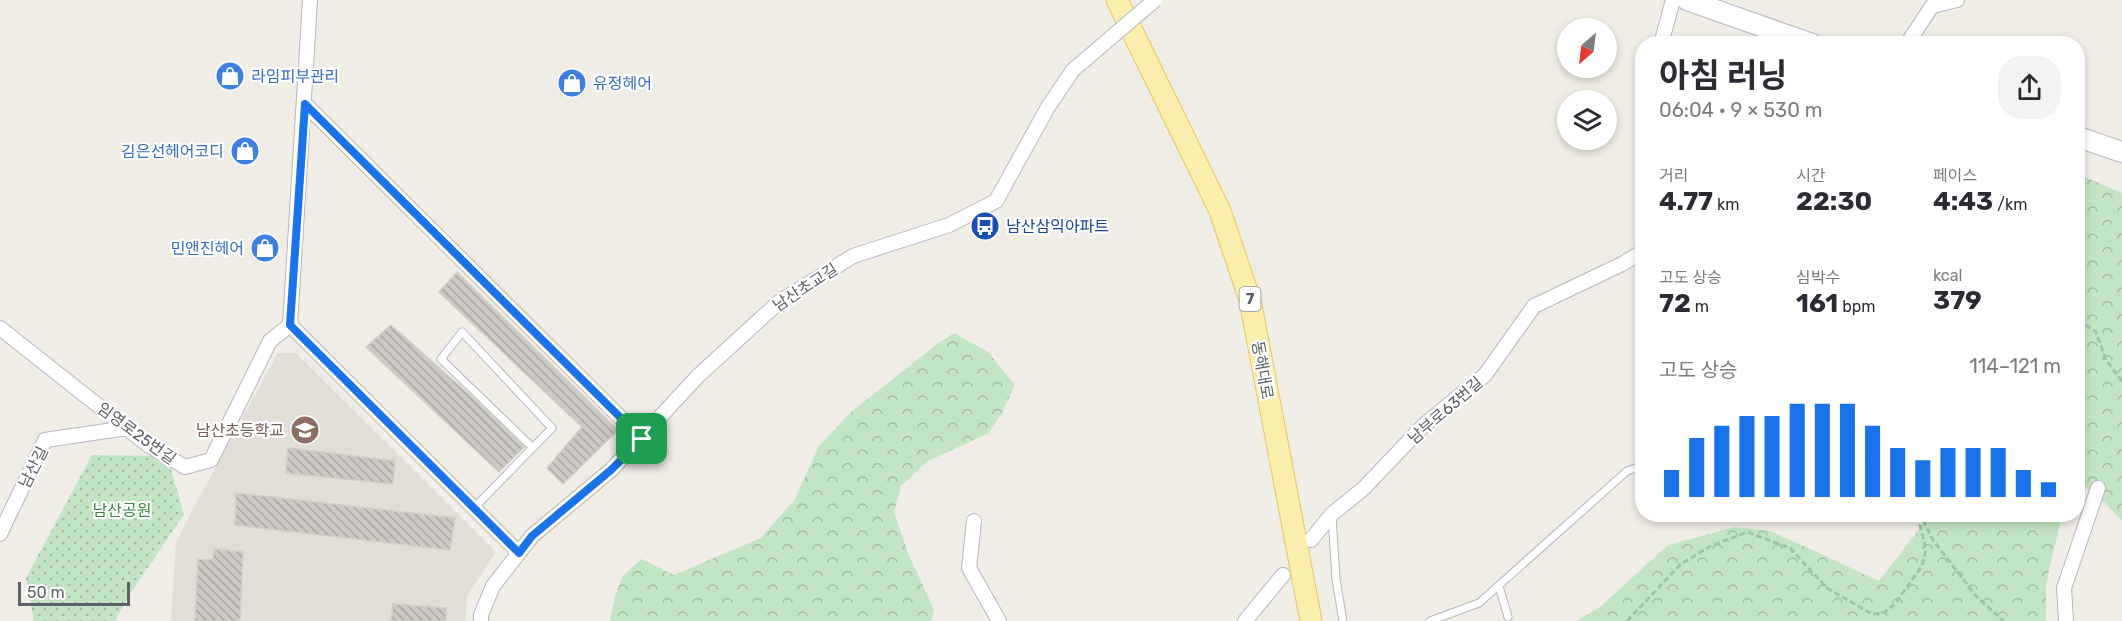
<!DOCTYPE html>
<html lang="ko">
<meta charset="utf-8">
<style>
:root{--surface:#fff;--page:#f2f2f3;--text:#2b2b33;--muted:#7c7c81;--accent:#1a73e8}
body{margin:0;font-family:Rubik,"Noto Sans KR",sans-serif;background:var(--page);color:var(--text);height:100vh;display:flex;flex-direction:column;font-size:22px;white-space:nowrap}
*{box-sizing:border-box;margin:0}
p{font-size:20px;color:var(--muted)}
.icon{flex:none;width:33px;height:33px;fill:none;stroke:currentColor;stroke-width:2;stroke-linecap:round;stroke-linejoin:round}
.map{position:relative;flex:1;overflow:hidden}
.panel{position:absolute;left:1635px;top:36px;width:450px;height:486px;display:flex;flex-direction:column;background:var(--surface);border-radius:24px;box-shadow:0 3px 9px #0003}
.panel>*{flex:none}
.needle{width:39px;rotate:208deg}
.buttons{position:absolute;left:1557px;top:18px;display:grid;gap:12px}
.buttons a{display:grid;place-items:center;width:60px;height:60px;border-radius:50%;background:var(--surface);box-shadow:0 3px 9px #0003;font-size:30px}
.scale{position:absolute;left:18px;bottom:15px;width:112px;box-sizing:border-box;padding-left:6px;border:3px solid #5d6065;border-top:0;font-size:16px;line-height:21px;white-space:nowrap;color:#5d6065;-webkit-text-stroke:4px #fff;paint-order:stroke}
.pin{position:absolute;display:grid;place-items:center;width:51px;height:51px;color:#fff;margin:-26px;border-radius:12px;box-shadow:0 3px 9px #0006}
.round{display:grid;place-items:center;flex:none;width:63px;height:63px;border-radius:24px;background:var(--page)}
.head{display:flex;align-items:center;justify-content:space-between;height:102px;padding:0 24px}
h1{font-size:33px;font-weight:700;line-height:45px}
.metrics{display:grid;grid-template-columns:repeat(3,1fr);gap:9px;height:102px;padding:6px 24px}
.metrics div{display:grid;align-content:center}
.metrics b{font-size:26px;font-weight:700}
.metrics small{font-size:16px;font-weight:400}
.metrics p{font-size:16px}
.chart{height:168px;padding:12px 24px}
.chart p{display:flex;justify-content:space-between}
.chart svg{width:100%;height:108px;margin-top:6px;stroke:var(--accent);stroke-width:6}
.map>svg:first-child{display:block}
.education{fill:#e1ded6}
.grass{fill:url(#grass-dots)}
.forest{fill:url(#forest-crowns)}
.building{fill:url(#building-back-hatch);stroke:#d3cec4;stroke-width:1.5}
.lines{fill:none;stroke-linecap:round;stroke-linejoin:round}
.lane-casing{stroke:#b6b7bb;stroke-width:9}
.street-casing{stroke:#b6b7bb;stroke-width:16}
.secondary-casing{stroke:#b7b9be;stroke-width:22}
.primary-casing{stroke:#eac562;stroke-width:23}
.path{stroke:#9dc5a8;stroke-width:3;stroke-dasharray:6 3;stroke-linecap:butt}
.lane{stroke:#fff;stroke-width:7}
.street{stroke:#fff;stroke-width:14}
.secondary{stroke:#fff;stroke-width:20}
.primary{stroke:#fbefae;stroke-width:21}
.street-bridge-casing{stroke:#b6b7bb;stroke-width:16;stroke-linecap:butt}
.street-bridge{stroke:#fff;stroke-width:14}
.route-casing{stroke:#fff;stroke-width:12}
.route{stroke:#1a73e8;stroke-width:8}
.labels{text-anchor:middle;stroke-width:4.5;stroke-linejoin:round;paint-order:stroke}
.shield{fill:#fff;stroke:#8e9093;stroke-width:1.5}
.shield-label{font-size:15px;font-weight:bold;fill:#5d6065}
.shop-label{font-size:16px;fill:#366cbe;stroke:#fff;text-anchor:start}
.transit-label{font-size:16px;fill:#164399;stroke:#fff;text-anchor:start}
.street-label{font-size:16px;fill:#5d6065;stroke:#fff}
.education-label{font-size:16px;fill:#785e54;stroke:#fff;text-anchor:end}
.park-label{font-size:16px;fill:#3b863e;stroke:#fff}
</style>
<div class="map">
<svg width="2122" height="621" viewBox="0 0 2122 621">
<defs>
<pattern id="grass-dots" width="8" height="8" patternUnits="userSpaceOnUse" patternTransform="scale(1.5)"><rect width="8" height="8" fill="#c3e5c3"/><path d="M2 2h.1M6 6h.1" fill="none" stroke="#a2bda2" stroke-width="1.8" stroke-linecap="round"/></pattern>
<pattern id="forest-crowns" width="20" height="18" patternUnits="userSpaceOnUse" patternTransform="scale(1.5)"><rect width="20" height="18" fill="#c3e5c3"/><path d="M2 6a3 3 0 1 1 6 0M12 15a3 3 0 1 1 6 0" fill="none" stroke="#a2bda2"/></pattern>
<pattern id="building-back-hatch" width="6" height="6" patternUnits="userSpaceOnUse" patternTransform="scale(1.5)"><rect width="6" height="6" fill="#ccc9c4"/><path d="M-1 5l2 2M0 0l6 6M5-1l2 2" fill="none" stroke="#a9a7a3"/></pattern>
</defs>
<rect width="100%" height="100%" fill="#efede5"/>
<path class="education" d="M 278,353 L 296,353 L 496,552 L 467,596 L 465,621 L 171,621 L 176,543 L 194,507 Z"/>
<path class="grass" d="M 92,455 L 167,456 L 184,514 L 128,597 L 115,621 L 34,621 L 26,578 Z"/>
<g class="forest">
<path d="M 2078,174 L 2122,193 L 2122,520 L 2093,491 L 2078,484 Z"/>
<path d="M 954,333 L 988,352 L 1015,385 L 1003,411 L 989,433 L 928,461 L 901,486 L 894,512 L 908,553 L 934,610 L 931,621 L 610,621 L 615,596 L 623,576 L 641,559 L 674,575 L 761,538 L 795,499 L 819,446 L 851,412 L 937,344 Z"/>
<path d="M 1930,515 L 2062,515 L 2046,584 L 2046,621 L 1577,621 L 1600,607 L 1668,545 L 1735,527 L 1771,531 L 1879,581 Z"/>
</g>
<g class="building">
<path d="M 457,272 L 618,430 L 563,484 L 547,468 L 582,427 L 439,292 Z"/>
<path d="M 391,325 L 472,397 L 524,447 L 499,472 L 366,347 Z"/>
<path d="M 288,448 L 395,461 L 393,484 L 286,473 Z"/>
<path d="M 236,493 L 455,518 L 450,550 L 235,525 Z"/>
<path d="M 214,549 L 243,552 L 240,621 L 195,621 L 198,559 L 213,560 Z"/>
<path d="M 393,604 L 446,608 L 446,621 L 391,621 Z"/>
</g>
<g class="lines">
<g class="lane-casing">
<g id="lane">
<path d="M 474,508 L 552,428 L 462,332 L 441,359 L 533,448"/>
<path d="M 1332,516 L 1336,579 L 1343,621"/>
<path d="M 1499,586 L 1508,617"/>
<path d="M 1430,621 L 1479,603 L 1627,471 L 1642,466"/>
</g>
</g>
<g class="street-casing">
<g id="street">
<path d="M 310,0 L 290,325 L 519,553"/>
<path d="M 1661,44 L 1673,0"/>
<path d="M 1907,44 L 1932,6 L 1957,0"/>
<path d="M 305,104 L 642,439"/>
<path d="M 0,328 L 148,445 L 185,467 L 211,460 L 270,341 L 290,325"/>
<path d="M 974,521 L 969,568 L 999,621"/>
<path d="M 0,534 L 45,440 L 127,428"/>
<path d="M 1311,540 L 1332,514 L 1363,489 L 1423,426 L 1485,375 L 1534,306 L 1622,264 L 1642,252"/>
<path d="M 481,621 L 481,615 L 493,586 L 532,536 L 611,470 L 698,376 L 779,302 L 853,256 L 949,225 L 996,201 L 1048,107 L 1073,70"/>
<path d="M 1245,621 L 1283,575"/>
<path d="M 2066,621 L 2064,588 L 2098,488"/>
</g>
</g>
<g class="secondary-casing">
<g id="secondary">
<path d="M 1687,0 L 1812,44"/>
<path d="M 2078,137 L 2122,152"/>
</g>
</g>
<g class="primary-casing">
<path id="primary" d="M 1117,0 L 1220,211 L 1250,300 L 1311,621"/>
</g>
<g class="path">
<path d="M 2078,320 L 2096,332 L 2106,360 L 2122,381"/>
<path d="M 1923,520 L 1933,540 L 1976,596 L 2004,621"/>
<path d="M 1627,621 L 1681,564 L 1709,547 L 1747,532 L 1790,548 L 1827,588 L 1872,614 L 1883,613 L 1894,605 L 1922,566 L 1926,550 L 1920,525 L 1926,514"/>
</g>
<use href="#lane" class="lane"/>
<use href="#street" class="street"/>
<use href="#secondary" class="secondary"/>
<use href="#primary" class="primary"/>
<g class="street-bridge-casing">
<path id="street-bridge" d="M 1073,70 L 1155,0"/>
</g>
<use href="#street-bridge" class="street-bridge"/>
</g>
<g class="lines">
<g class="route-casing">
<path id="route" d="M 305,104 L 642,439 L 611,470 L 532,536 L 519,553 L 290,325 Z"/>
</g>
<use href="#route" class="route"/>
</g>
<defs>
<g id="shop-disc" transform="scale(1.5)"><circle r="9.5" fill="#3f7fe0" stroke="#fff"/><path d="M-5-2.5h2.3a2.7 3.5 0 0 1 5.4 0H5L5.5 6h-11ZM-1.5-2.5h3a1.5 2.3 0 0 0-3 0Z" fill="#fff"/></g>
<g id="bus-disc" transform="scale(1.5)"><circle r="9.5" fill="#1a4fb4" stroke="#fff"/><path d="M-5-6H5V4H4V6H2V4H-2V6H-4V4H-5ZM-3.5-4V0h7V-4ZM-3.5 1.2v1.5H-2V1.2ZM2 1.2v1.5H3.5V1.2Z" fill="#fff"/></g>
<g id="school-disc" transform="scale(1.5)"><circle r="9.5" fill="#8d6e63" stroke="#fff"/><path d="M0-5L7-2L0 1L-7-2ZM-4 1L0 2.5L4 1V4Q0 6-4 4Z" fill="#fff"/></g>
</defs>
<g fill-rule="evenodd">
<use href="#shop-disc" x="230" y="76"/>
<use href="#shop-disc" x="572" y="83"/>
<use href="#shop-disc" x="245" y="151"/>
<use href="#bus-disc" x="985" y="226"/>
<use href="#shop-disc" x="265" y="248"/>
<use href="#school-disc" x="305" y="430"/>
</g>
<g class="labels">
<rect class="shield" x="1239.5" y="287" width="21" height="24" rx="4.5"/>
<g class="shield-label">
<text x="1250" y="304">7</text>
</g>
<g class="shop-label">
<text x="251" y="82">라임피부관리</text>
<text x="593" y="89">유정헤어</text>
<text x="224" y="157" text-anchor="end">김은선헤어코디</text>
<text x="244" y="254" text-anchor="end">민앤진헤어</text>
</g>
<g class="transit-label">
<text x="1006" y="232">남산삼익아파트</text>
</g>
<g class="street-label">
<text transform="translate(805 287) rotate(-33)" y="6">남산초교길</text>
<text transform="translate(1263 370) rotate(80)" y="6">동해대로</text>
<text transform="translate(1445 410) rotate(-41)" y="6">남부로63번길</text>
<text transform="translate(137 433) rotate(36)" y="6">임영로25번길</text>
<text transform="translate(33 467) rotate(-63)" y="6">남산길</text>
</g>
<g class="education-label">
<text x="284" y="436">남산초등학교</text>
</g>
<g class="park-label">
<text x="122" y="516">남산공원</text>
</g>
</g>
</svg>
<div class="buttons">
<a><svg class="needle" viewBox="-14 -14 28 28"><path d="M0-13l5 13h-10z" fill="#e53935"/><path d="M0 13l5-13h-10z" fill="#7c7c81"/></svg></a>
<a><svg class="icon" aria-label="layers" viewBox="0 0 24 24"><path d="M12 4l9 5-9 5-9-5zM3 14l9 5 9-5"/></svg></a>
</div>
<div class="scale">50 m</div>
<div class="pin" style="left:642px;top:439px;background:#1e9e55"><svg class="icon" aria-label="arrive" viewBox="0 0 24 24"><path d="M6 21V4h12l-3 4 3 4H6"/></svg></div>
<section class="panel">
<div class="head"><div><h1>아침 러닝</h1><p>06:04 · 9 × 530 m</p></div><a class="round"><svg class="icon" aria-label="share" viewBox="0 0 24 24"><path d="M12 15V3M7 8l5-5 5 5M5 13v7h14v-7"/></svg></a></div>
<div class="metrics">
<div><p>거리</p><b>4.77<small> km</small></b></div>
<div><p>시간</p><b>22:30</b></div>
<div><p>페이스</p><b>4:43<small> /km</small></b></div>
</div>
<div class="metrics">
<div><p>고도 상승</p><b>72<small> m</small></b></div>
<div><p>심박수</p><b>161<small> bpm</small></b></div>
<div><p>kcal</p><b>379</b></div>
</div>
<div class="chart"><p><span>고도 상승</span>114–121 m</p>
<svg viewBox="0 0 160 44" preserveAspectRatio="none"><path d="M5 44V33M15 44V20M25 44V15M35 44V11M45 44V11M55 44V6M65 44V6M75 44V6M85 44V15M95 44V24M105 44V29M115 44V24M125 44V24M135 44V24M145 44V33M155 44V38"/></svg>
</div>
</section>
</div>
